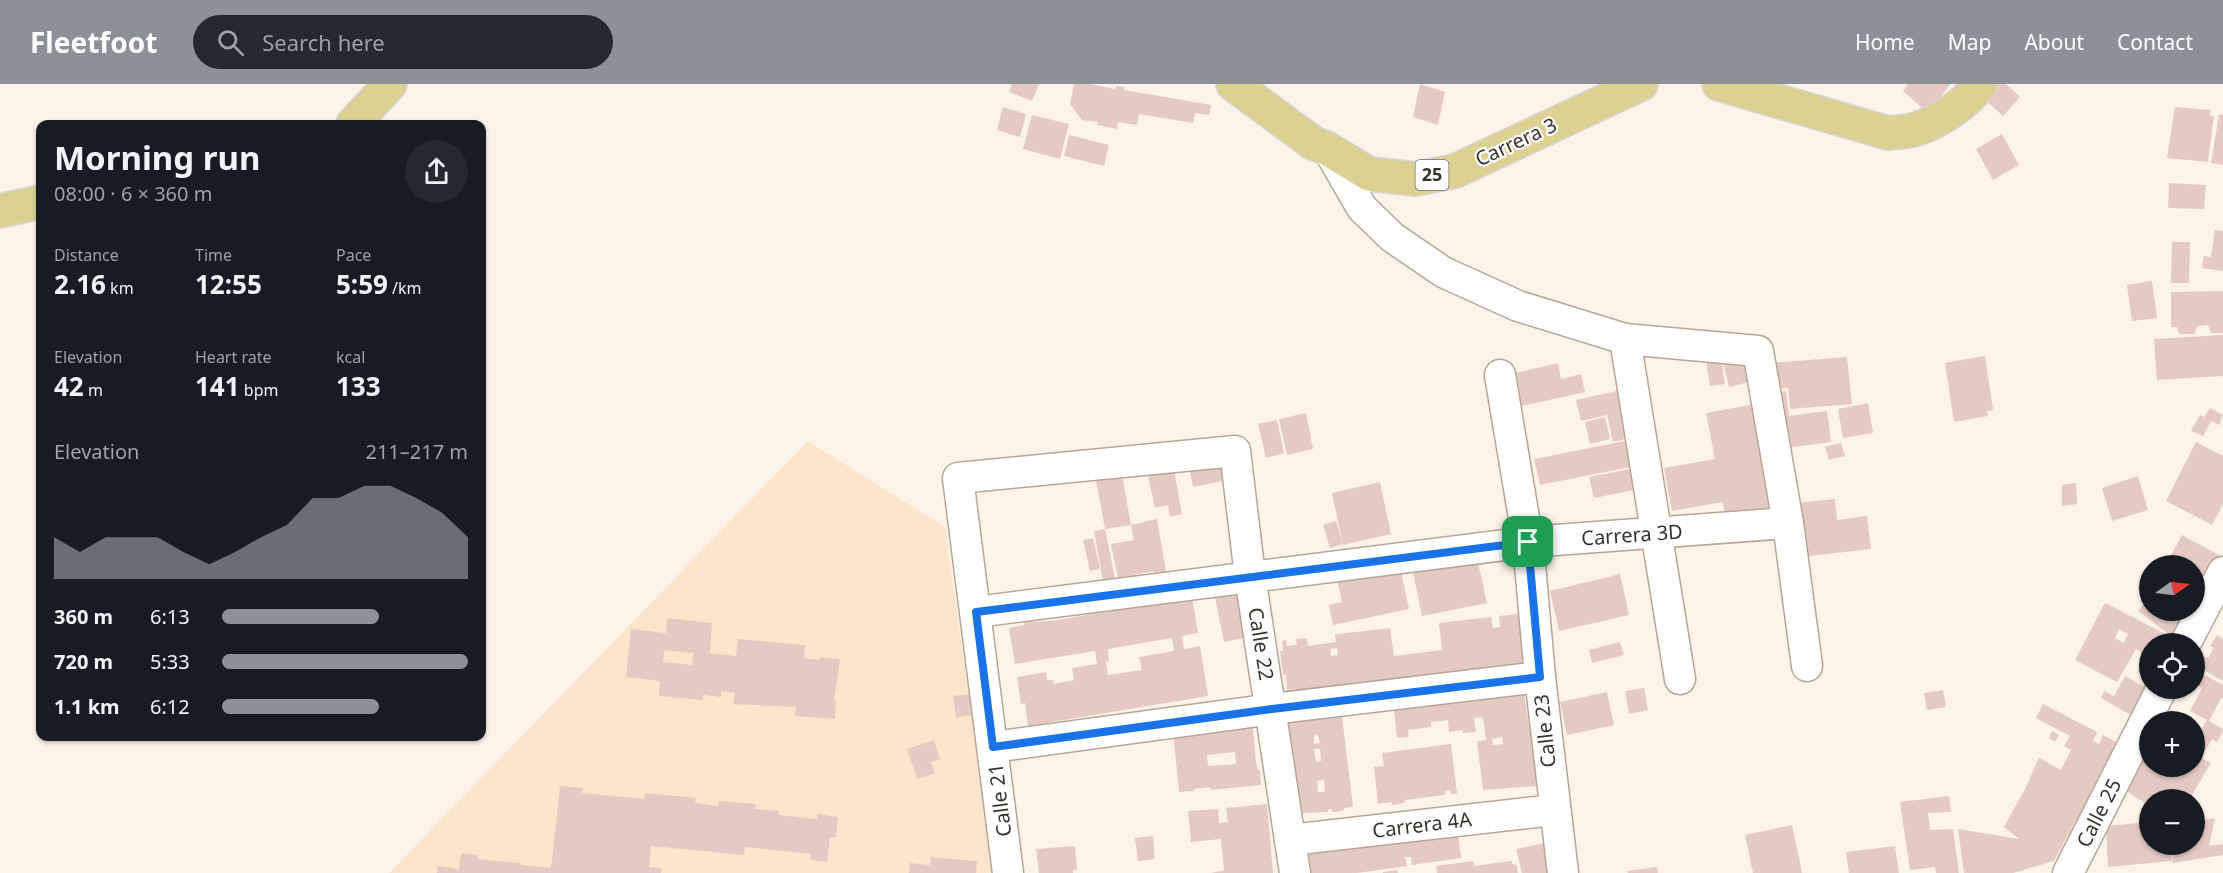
<!DOCTYPE html>
<meta charset="utf-8">
<style>
:root{--surface:#171b24;--page:#242831;--text:#f1f3f6;--muted:#9ea1a6;--accent:#8c9099}
body{margin:0;font-family:"Noto Sans",sans-serif;background:var(--page);color:var(--text);height:100vh;display:flex;flex-direction:column;font-size:22px;white-space:nowrap}
*{box-sizing:border-box;margin:0}
p{font-size:20px;color:var(--muted)}
.icon{flex:none;width:33px;height:33px;fill:none;stroke:currentColor;stroke-width:2;stroke-linecap:round;stroke-linejoin:round}
.map{position:relative;flex:1;overflow:hidden}
.panel{position:absolute;left:36px;top:36px;width:450px;height:621px;display:flex;flex-direction:column;background:var(--surface);border-radius:12px;box-shadow:0 2px 4px #0004}
.panel>*{flex:none}
.needle{width:39px;rotate:76deg}
.fabs{position:absolute;left:2139px;top:471px;display:grid;gap:12px}
.fabs a{display:grid;place-items:center;width:66px;height:66px;border-radius:50%;background:var(--surface);box-shadow:0 2px 4px #0004;font-size:30px}
.pin{position:absolute;display:grid;place-items:center;width:51px;height:51px;color:#fff;margin:-26px;border-radius:12px;box-shadow:0 3px 9px #0006}
.round{display:grid;place-items:center;flex:none;width:63px;height:63px;border-radius:32px;background:var(--page)}
.summary{display:flex;align-items:center;justify-content:space-between;height:102px;padding:0 18px}
h1{font-size:33px;font-weight:700;line-height:45px}
.figures{display:grid;grid-template-columns:repeat(3,1fr);gap:9px;height:102px;padding:6px 18px}
.figures div{display:grid;align-content:center}
.figures b{font-size:26px;font-weight:700}
.figures small{font-size:16px;font-weight:400}
.figures p{font-size:16px}
.chart{height:168px;padding:12px 18px}
.chart p{display:flex;justify-content:space-between}
.chart svg{width:100%;height:108px;margin-top:6px;fill:var(--accent);opacity:.7}
ul{padding:0 18px;list-style:none;font-size:20px}
li{display:grid;grid-template-columns:96px 72px 1fr;align-items:center;height:45px}
li i{height:15px;border-radius:8px;background:var(--accent)}
header{display:flex;align-items:center;gap:36px;box-sizing:border-box;height:84px;padding:0 30px;background:var(--accent);color:#fff}
header strong{font-size:28px}
nav{display:flex;gap:33px;margin-inline-start:auto;font-size:21px}
.search{width:420px;height:54px;background:var(--page);display:flex;align-items:center;gap:15px;box-sizing:border-box;padding:0 21px;border-radius:33px;color:var(--muted);font-size:22px}
.map>svg:first-child{display:block}
.built{fill:#fde5cd}
.building{fill:#e5cac3;fill-rule:evenodd}
.lines{fill:none;stroke-linecap:round;stroke-linejoin:round}
.street-casing{stroke:#b7a695;stroke-width:33}
.primary-casing{stroke:#d7d6d5;stroke-width:36}
.street{stroke:#fff;stroke-width:30}
.primary{stroke:#dcd092;stroke-width:33}
.route-casing{stroke:#fff;stroke-width:12}
.route{stroke:#1a73e8;stroke-width:8}
.labels{text-anchor:middle;stroke-width:4.5;stroke-linejoin:round;paint-order:stroke}
.shield{fill:#fff;stroke:#74706b;stroke-width:1.5}
.shield-label{font-size:18px;font-weight:bold;fill:#39322b}
.street-label{font-size:20px;fill:#39322b;stroke:#fff}
</style>
<header>
<strong>Fleetfoot</strong>
<div class="search"><svg class="icon" aria-label="search" viewBox="0 0 24 24"><circle cx="10" cy="10" r="6"/><path d="M15 15l6 6"/></svg>Search here</div>
<nav><a>Home</a><a>Map</a><a>About</a><a>Contact</a></nav>
</header>
<div class="map">
<svg width="2223" height="789" viewBox="0 0 2223 789">
<rect width="100%" height="100%" fill="#fef3e8"/>
<path class="built" d="M 808,357 L 945,443 L 994,789 L 389,789 Z"/>
<g class="building">
<path d="M 1012,0 L 1039,0 L 1032,17 L 1009,8 Z"/>
<path d="M 1074,0 L 1090,0 L 1115,5 L 1116,2 L 1124,3 L 1124,6 L 1211,21 L 1209,31 L 1195,29 L 1193,39 L 1139,30 L 1137,41 L 1118,38 L 1117,45 L 1097,41 L 1098,38 L 1082,36 L 1070,20 Z"/>
<path d="M 1420,0 L 1445,8 L 1438,41 L 1413,33 Z"/>
<path d="M 1908,0 L 1950,0 L 1929,30 L 1903,7 Z"/>
<path d="M 1996,0 L 2006,0 L 2020,13 L 2003,32 L 1983,14 Z"/>
<path d="M 1003,23 L 1026,30 L 1020,53 L 997,46 Z"/>
<path d="M 2175,23 L 2211,26 L 2210,32 L 2214,32 L 2208,78 L 2167,74 Z"/>
<path d="M 2219,30 L 2223,31 L 2223,81 L 2211,79 Z"/>
<path d="M 1032,31 L 1069,40 L 1060,75 L 1023,65 Z"/>
<path d="M 2002,50 L 2019,81 L 1993,96 L 1976,65 Z"/>
<path d="M 1069,51 L 1109,61 L 1104,82 L 1064,72 Z"/>
<path d="M 2169,99 L 2206,101 L 2204,125 L 2168,124 Z"/>
<path d="M 2215,146 L 2223,147 L 2223,187 L 2202,184 L 2204,172 L 2211,173 Z"/>
<path d="M 2172,158 L 2190,158 L 2189,199 L 2171,199 Z"/>
<path d="M 2152,197 L 2157,234 L 2132,237 L 2127,201 Z"/>
<path d="M 2223,207 L 2223,249 L 2211,249 L 2208,241 L 2197,242 L 2195,250 L 2179,250 L 2177,243 L 2171,243 L 2171,208 Z"/>
<path d="M 2223,251 L 2223,292 L 2157,296 L 2154,255 Z"/>
<path d="M 1750,267 L 1757,296 L 1729,303 L 1722,274 Z"/>
<path d="M 1985,272 L 1993,326 L 1987,327 L 1988,332 L 1954,338 L 1945,279 Z"/>
<path d="M 1847,273 L 1852,320 L 1790,325 L 1788,304 L 1775,305 L 1772,279 Z"/>
<path d="M 1721,274 L 1725,300 L 1710,302 L 1706,276 Z"/>
<path d="M 1558,279 L 1561,295 L 1581,290 L 1585,308 L 1522,322 L 1515,289 Z"/>
<path d="M 1630,304 L 1641,351 L 1613,358 L 1607,331 L 1581,337 L 1576,316 Z"/>
<path d="M 1786,307 L 1789,332 L 1827,327 L 1831,358 L 1787,364 L 1780,308 Z"/>
<path d="M 1868,319 L 1873,349 L 1843,354 L 1838,325 Z"/>
<path d="M 1755,320 L 1784,426 L 1726,437 L 1723,418 L 1672,427 L 1664,384 L 1715,375 L 1706,329 Z"/>
<path d="M 2210,324 L 2223,331 L 2219,341 L 2211,337 L 2203,352 L 2191,347 L 2200,331 L 2204,333 Z"/>
<path d="M 1306,329 L 1313,365 L 1287,371 L 1279,335 Z"/>
<path d="M 1605,333 L 1610,355 L 1590,360 L 1585,338 Z"/>
<path d="M 1277,336 L 1284,369 L 1266,374 L 1258,340 Z"/>
<path d="M 1630,356 L 1635,382 L 1540,401 L 1534,375 Z"/>
<path d="M 2196,358 L 2223,372 L 2223,420 L 2212,441 L 2166,417 Z"/>
<path d="M 1841,359 L 1845,372 L 1829,376 L 1825,363 Z"/>
<path d="M 1224,372 L 1228,396 L 1193,403 L 1188,378 Z"/>
<path d="M 1173,381 L 1182,430 L 1170,433 L 1168,421 L 1155,424 L 1147,386 Z"/>
<path d="M 1640,383 L 1644,404 L 1594,414 L 1589,393 Z"/>
<path d="M 1122,391 L 1131,441 L 1105,445 L 1096,396 Z"/>
<path d="M 2138,392 L 2148,426 L 2112,437 L 2102,404 Z"/>
<path d="M 1380,398 L 1391,450 L 1343,461 L 1332,409 Z"/>
<path d="M 2076,399 L 2077,420 L 2062,422 L 2062,401 Z"/>
<path d="M 1835,415 L 1837,436 L 1867,432 L 1871,465 L 1801,473 L 1795,419 Z"/>
<path d="M 1157,435 L 1166,487 L 1154,489 L 1154,487 L 1118,494 L 1111,460 L 1134,456 L 1131,441 Z"/>
<path d="M 1336,437 L 1343,460 L 1330,464 L 1323,441 Z"/>
<path d="M 1105,445 L 1115,494 L 1103,497 L 1094,447 Z"/>
<path d="M 2182,451 L 2219,471 L 2194,518 L 2194,482 L 2177,482 L 2168,477 Z"/>
<path d="M 1093,454 L 1100,485 L 1090,487 L 1083,456 Z"/>
<path d="M 1475,465 L 1487,519 L 1422,532 L 1411,479 Z"/>
<path d="M 1399,478 L 1409,525 L 1333,541 L 1329,521 L 1342,518 L 1336,491 Z"/>
<path d="M 1620,490 L 1629,531 L 1559,547 L 1550,507 Z"/>
<path d="M 1240,504 L 1250,553 L 1224,558 L 1214,509 Z"/>
<path d="M 1192,513 L 1198,549 L 1182,552 L 1184,565 L 1200,562 L 1208,612 L 1028,642 L 1025,619 L 1021,620 L 1017,593 L 1046,588 L 1047,596 L 1053,596 L 1054,600 L 1074,596 L 1072,584 L 1097,580 L 1095,567 L 1015,580 L 1009,544 L 1024,541 L 1024,538 L 1051,537 ZM 1172,554 L 1174,567 L 1139,573 L 1142,586 L 1108,591 L 1106,578 L 1109,577 L 1108,565 Z"/>
<path d="M 2148,514 L 2150,526 L 2165,526 L 2188,544 L 2178,557 L 2138,527 Z"/>
<path d="M 2105,519 L 2177,556 L 2175,560 L 2150,560 L 2150,594 L 2138,588 L 2147,571 L 2136,565 L 2117,598 L 2075,576 ZM 2119,545 L 2128,550 L 2124,559 L 2115,554 Z"/>
<path d="M 1518,530 L 1524,580 L 1381,596 L 1381,599 L 1367,600 L 1367,597 L 1342,600 L 1342,603 L 1303,607 L 1302,605 L 1287,606 L 1286,591 L 1283,591 L 1280,567 L 1283,567 L 1282,557 L 1286,556 L 1287,562 L 1297,561 L 1296,555 L 1307,554 L 1308,562 L 1336,558 L 1335,551 L 1338,550 L 1390,544 L 1394,572 L 1442,566 L 1439,539 L 1491,533 L 1493,544 L 1500,543 L 1499,532 ZM 1337,564 L 1338,571 L 1331,572 L 1330,565 Z"/>
<path d="M 667,534 L 712,539 L 710,569 L 736,572 L 738,555 L 805,561 L 804,574 L 820,576 L 820,573 L 840,575 L 834,617 L 836,617 L 835,635 L 795,632 L 796,623 L 733,620 L 735,609 L 721,607 L 721,613 L 703,611 L 703,616 L 659,612 L 660,597 L 626,593 L 631,545 L 666,549 ZM 664,566 L 693,569 L 692,581 L 663,578 Z"/>
<path d="M 2217,551 L 2223,555 L 2223,597 L 2198,583 L 2204,572 L 2208,574 L 2214,564 L 2210,562 Z"/>
<path d="M 1620,558 L 1624,571 L 1592,579 L 1589,566 Z"/>
<path d="M 2196,586 L 2223,601 L 2223,615 L 2221,614 L 2209,637 L 2223,645 L 2223,647 L 2217,658 L 2212,655 L 2201,674 L 2211,679 L 2189,716 L 2150,716 L 2150,722 L 2126,707 L 2150,661 L 2150,682 L 2194,682 L 2194,657 L 2207,636 L 2190,627 L 2202,604 L 2194,600 Z"/>
<path d="M 2125,592 L 2148,605 L 2134,633 L 2101,614 L 2104,607 L 2114,612 Z"/>
<path d="M 1523,603 L 1538,699 L 1536,699 L 1536,702 L 1483,706 L 1477,657 L 1486,656 L 1483,633 L 1474,634 L 1476,648 L 1463,649 L 1463,646 L 1449,648 L 1448,636 L 1431,638 L 1431,643 L 1408,646 L 1409,653 L 1397,654 L 1393,618 ZM 1502,653 L 1503,660 L 1493,661 L 1492,655 Z"/>
<path d="M 1644,604 L 1648,626 L 1629,630 L 1625,607 Z"/>
<path d="M 1943,606 L 1946,623 L 1927,626 L 1924,609 Z"/>
<path d="M 1607,608 L 1614,641 L 1567,651 L 1560,618 Z"/>
<path d="M 971,610 L 974,631 L 956,633 L 953,612 Z"/>
<path d="M 2043,620 L 2097,648 L 2093,657 L 2099,660 L 2103,651 L 2120,660 L 2096,704 L 2094,703 L 2054,777 L 2013,789 L 1964,789 L 1958,745 L 2019,755 L 2004,743 L 2025,705 L 2039,674 L 2061,686 L 2071,666 L 2064,662 L 2070,652 L 2036,634 Z"/>
<path d="M 1341,624 L 1353,723 L 1344,724 L 1344,726 L 1337,728 L 1332,728 L 1332,725 L 1328,726 L 1328,728 L 1299,729 L 1298,718 L 1300,717 L 1286,631 ZM 1318,651 L 1320,659 L 1314,660 L 1314,652 ZM 1314,665 L 1320,665 L 1321,677 L 1316,678 ZM 1324,696 L 1325,708 L 1318,708 L 1317,697 Z"/>
<path d="M 1253,643 L 1256,678 L 1258,686 L 1260,686 L 1261,701 L 1211,706 L 1210,703 L 1194,705 L 1194,707 L 1179,708 L 1173,648 ZM 1235,668 L 1236,680 L 1208,682 L 1207,671 Z"/>
<path d="M 2052,647 L 2059,651 L 2055,658 L 2049,654 Z"/>
<path d="M 934,656 L 940,675 L 931,678 L 935,689 L 917,695 L 907,665 Z"/>
<path d="M 1451,660 L 1457,710 L 1451,710 L 1451,706 L 1445,707 L 1445,711 L 1405,716 L 1405,719 L 1392,721 L 1392,718 L 1378,720 L 1374,683 L 1384,682 L 1382,669 Z"/>
<path d="M 560,702 L 583,704 L 582,709 L 644,715 L 645,709 L 696,714 L 695,719 L 718,722 L 719,717 L 756,720 L 755,725 L 779,727 L 779,731 L 817,735 L 817,730 L 838,733 L 836,753 L 830,753 L 827,778 L 811,776 L 811,770 L 745,763 L 744,771 L 651,762 L 649,783 L 661,784 L 661,789 L 437,789 L 438,782 L 459,785 L 461,769 L 478,771 L 477,775 L 521,779 L 521,781 L 551,784 Z"/>
<path d="M 1949,712 L 1951,728 L 1928,729 L 1930,746 L 1953,745 L 1959,789 L 1936,789 L 1935,783 L 1910,786 L 1900,718 Z"/>
<path d="M 1267,720 L 1273,789 L 1211,789 L 1224,786 L 1221,755 L 1191,758 L 1188,727 L 1218,725 L 1219,739 L 1228,738 L 1226,724 Z"/>
<path d="M 2215,734 L 2209,762 L 2223,760 L 2223,771 L 2172,779 L 2176,760 L 2194,760 L 2194,737 Z"/>
<path d="M 2150,738 L 2150,760 L 2170,760 L 2172,777 L 2108,783 L 2106,742 Z"/>
<path d="M 1792,741 L 1802,789 L 1753,789 L 1745,751 Z"/>
<path d="M 1458,748 L 1461,774 L 1412,781 L 1411,773 L 1405,773 L 1407,782 L 1357,789 L 1308,789 L 1306,766 Z"/>
<path d="M 1153,752 L 1155,775 L 1138,777 L 1135,754 Z"/>
<path d="M 1550,758 L 1558,789 L 1522,789 L 1516,765 Z"/>
<path d="M 1075,762 L 1077,786 L 1073,786 L 1073,789 L 1039,789 L 1036,765 Z"/>
<path d="M 1895,762 L 1899,789 L 1849,789 L 1846,768 Z"/>
<path d="M 931,773 L 977,777 L 976,789 L 909,789 L 910,779 L 930,781 Z"/>
<path d="M 1474,777 L 1474,782 L 1512,777 L 1512,780 L 1517,781 L 1518,789 L 1437,789 L 1436,782 Z"/>
<path d="M 1657,783 L 1658,789 L 1628,789 L 1627,787 Z"/>
<path d="M 1397,786 L 1398,789 L 1383,789 L 1383,788 Z"/>
</g>
<g class="lines">
<g class="street-casing">
<g id="street">
<path d="M 1328,65 L 1362,124 L 1392,153 L 1443,188 L 1518,222 L 1625,255 L 1758,267 L 1788,439 L 1807,582"/>
<path d="M 1625,255 L 1680,595"/>
<path d="M 1500,291 L 1528,458 L 1540,593 L 1563,789"/>
<path d="M 976,528 L 1528,458 L 1788,439"/>
<path d="M 2185,560 L 2223,488"/>
<path d="M 993,663 L 1272,625 L 1540,593"/>
<path d="M 1290,756 L 1554,726"/>
<path d="M 1008,789 L 958,394 L 1235,367 L 1250,492 L 1295,789"/>
<path d="M 2068,789 L 2162,604"/>
</g>
</g>
<g class="primary-casing">
<g id="primary">
<path d="M 1233,0 L 1313,59 L 1328,65 L 1369,90 L 1415,95 L 1455,87 L 1641,0"/>
<path d="M 1719,0 L 1888,49 C 1897,48 1908,48 1916,45 C 1941,37 1965,20 1981,0"/>
<path d="M 353,40 L 390,0"/>
<path d="M 0,127 L 40,118"/>
</g>
</g>
<use href="#street" class="street"/>
<use href="#primary" class="primary"/>
</g>
<g class="lines">
<g class="route-casing">
<path id="route" d="M 1528,458 L 1540,593 L 1272,625 L 993,663 L 976,528 Z"/>
</g>
<use href="#route" class="route"/>
</g>
<g class="labels">
<rect class="shield" x="1415.5" y="76" width="33" height="30" rx="4.5"/>
<g class="shield-label">
<text x="1432" y="97">25</text>
</g>
<g class="street-label">
<text transform="translate(1516 58) rotate(-25)" y="7">Carrera 3</text>
<text transform="translate(1632 451) rotate(-4)" y="7">Carrera 3D</text>
<text transform="translate(1261 560) rotate(81)" y="7">Calle 22</text>
<text transform="translate(1545 647) rotate(-96)" y="7">Calle 23</text>
<text transform="translate(1000 716) rotate(-97)" y="7">Calle 21</text>
<text transform="translate(2099 729) rotate(-63)" y="7">Calle 25</text>
<text transform="translate(1422 741) rotate(-7)" y="7">Carrera 4A</text>
</g>
</g>
</svg>
<div class="fabs">
<a><svg class="needle" viewBox="-14 -14 28 28"><path d="M0-13l5 13h-10z" fill="#e53935"/><path d="M0 13l5-13h-10z" fill="#9ea1a6"/></svg></a>
<a><svg class="icon" aria-label="locate" viewBox="0 0 24 24"><circle cx="12" cy="12" r="6"/><path d="M12 2v4M12 18v4M2 12h4M18 12h4"/></svg></a>
<a>+</a>
<a>−</a>
</div>
<div class="pin" style="left:1528px;top:458px;background:#1e9e55"><svg class="icon" aria-label="arrive" viewBox="0 0 24 24"><path d="M6 21V4h12l-3 4 3 4H6"/></svg></div>
<section class="panel">
<div class="summary"><div><h1>Morning run</h1><p>08:00 · 6 × 360 m</p></div><a class="round"><svg class="icon" aria-label="share" viewBox="0 0 24 24"><path d="M12 15V3M7 8l5-5 5 5M5 13v7h14v-7"/></svg></a></div>
<div class="figures">
<div><p>Distance</p><b>2.16<small> km</small></b></div>
<div><p>Time</p><b>12:55</b></div>
<div><p>Pace</p><b>5:59<small> /km</small></b></div>
</div>
<div class="figures">
<div><p>Elevation</p><b>42<small> m</small></b></div>
<div><p>Heart rate</p><b>141<small> bpm</small></b></div>
<div><p>kcal</p><b>133</b></div>
</div>
<div class="chart"><p><span>Elevation</span>211–217 m</p>
<svg viewBox="0 0 160 44" preserveAspectRatio="none"><path d="M0 44V27L10 33L20 27L30 27L40 27L50 33L60 38L70 33L80 27L90 22L100 11L110 11L120 6L130 6L140 11L150 17L160 27V44z"/></svg>
</div>
<ul>
<li><b>360 m</b>6:13<i style="width:64%"></i></li>
<li><b>720 m</b>5:33<i style="width:100%"></i></li>
<li><b>1.1 km</b>6:12<i style="width:64%"></i></li>
</ul>
</section>
</div>
